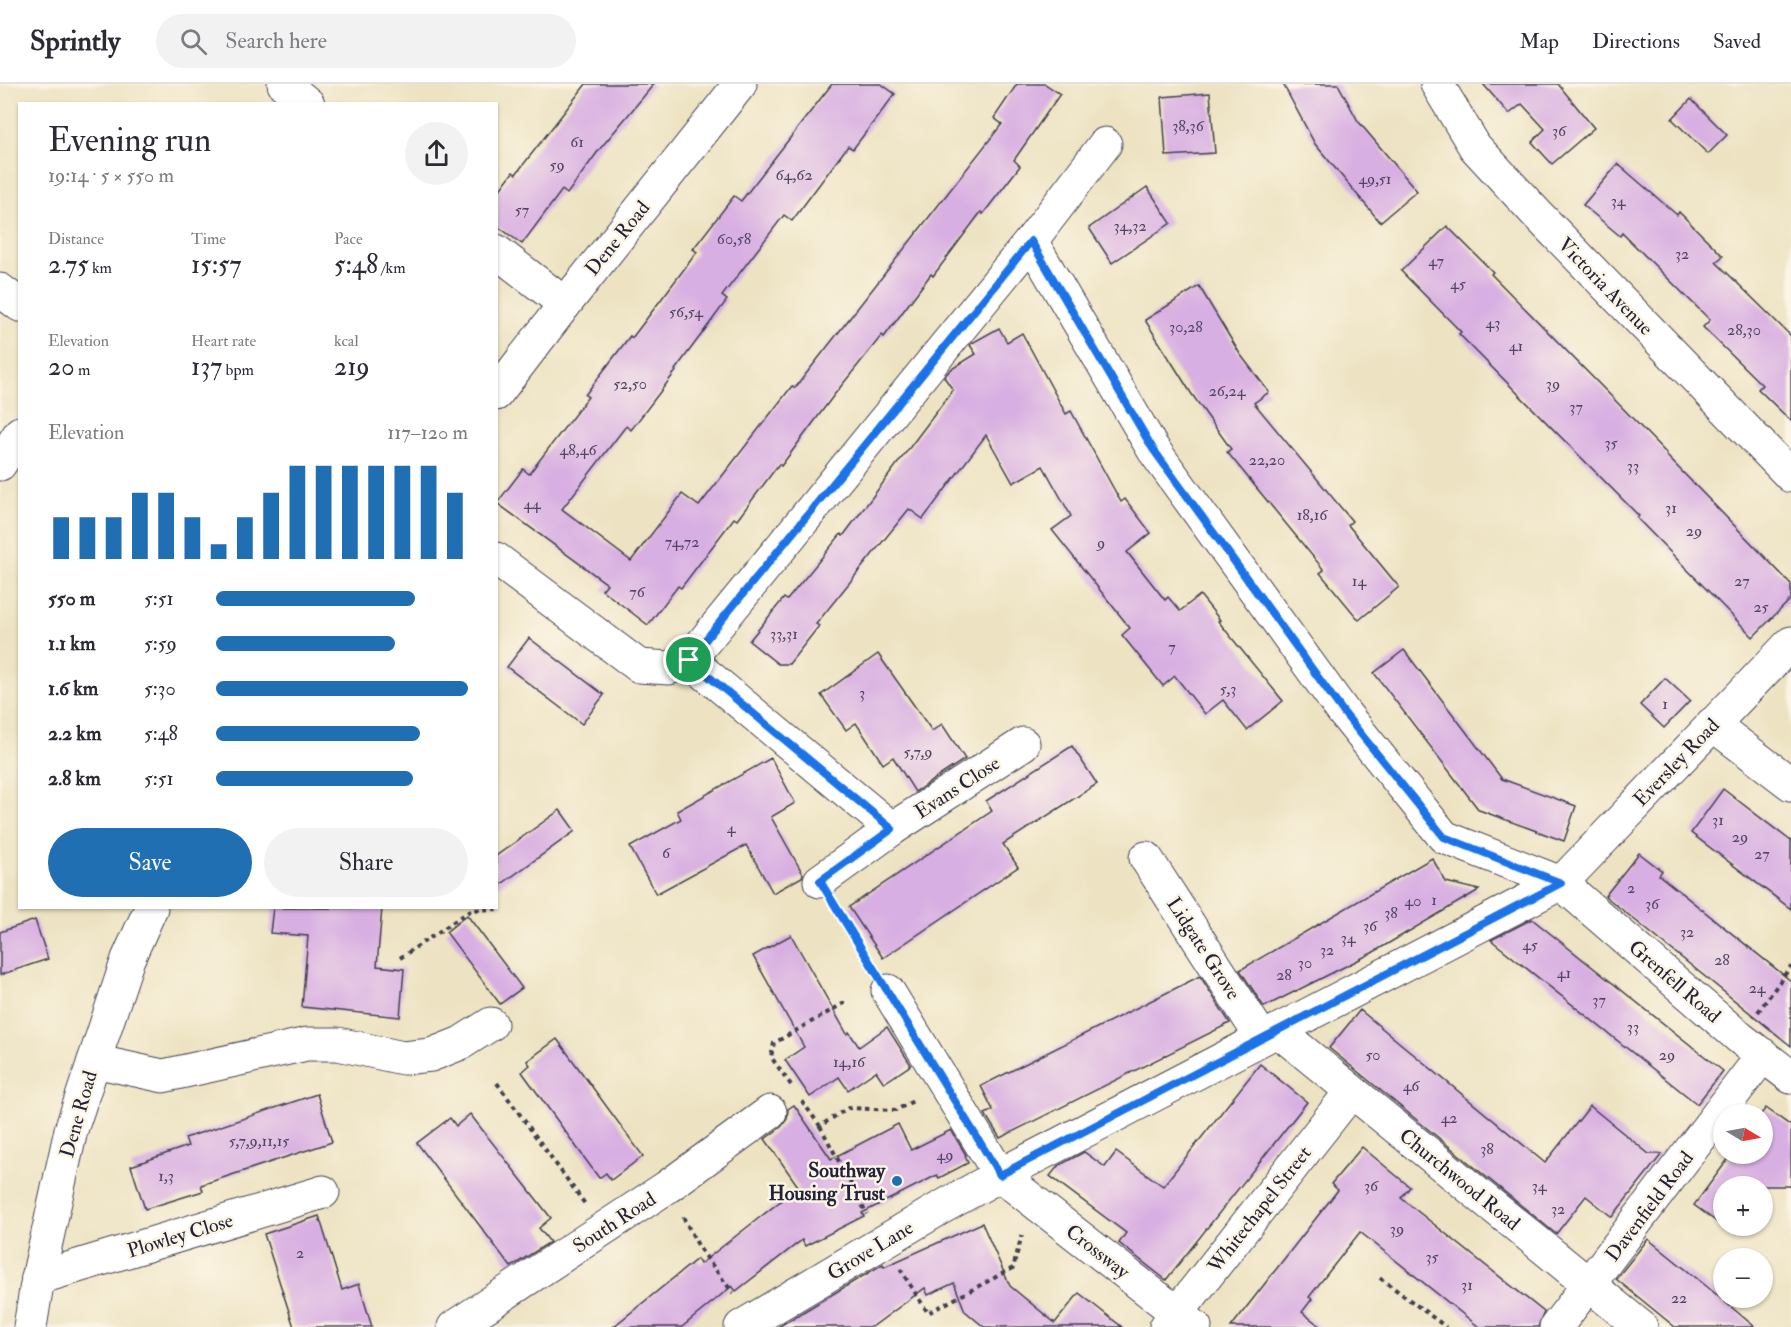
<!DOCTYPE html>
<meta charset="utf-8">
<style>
:root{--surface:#fff;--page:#f2f2f3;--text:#2b2b33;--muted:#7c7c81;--line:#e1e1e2;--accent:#1f6fb2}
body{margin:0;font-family:"IM FELL Double Pica",serif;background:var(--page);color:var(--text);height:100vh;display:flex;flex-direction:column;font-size:22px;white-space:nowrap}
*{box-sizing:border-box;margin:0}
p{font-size:20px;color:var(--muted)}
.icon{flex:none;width:33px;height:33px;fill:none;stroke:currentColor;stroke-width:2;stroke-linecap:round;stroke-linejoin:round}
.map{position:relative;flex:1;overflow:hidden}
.sheet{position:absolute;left:18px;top:18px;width:480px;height:807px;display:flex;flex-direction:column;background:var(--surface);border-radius:0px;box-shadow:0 2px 4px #0004}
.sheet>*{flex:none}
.needle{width:39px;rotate:100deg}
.tools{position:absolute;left:1713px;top:1020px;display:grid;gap:12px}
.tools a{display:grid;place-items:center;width:60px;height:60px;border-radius:50%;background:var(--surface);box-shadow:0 2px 4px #0004;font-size:30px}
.pin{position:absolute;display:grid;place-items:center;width:51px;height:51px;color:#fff;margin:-26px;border:3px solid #fff;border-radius:50%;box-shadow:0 2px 6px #0007}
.round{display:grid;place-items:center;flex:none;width:63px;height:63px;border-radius:32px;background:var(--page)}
.overview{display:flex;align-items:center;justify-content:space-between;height:102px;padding:0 30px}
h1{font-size:33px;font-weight:600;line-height:45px}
.figures{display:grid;grid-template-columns:repeat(3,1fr);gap:9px;height:102px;padding:6px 30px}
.figures div{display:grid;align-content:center}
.figures b{font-size:26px;font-weight:600}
.figures small{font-size:16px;font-weight:400}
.figures p{font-size:16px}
.chart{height:168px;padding:12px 30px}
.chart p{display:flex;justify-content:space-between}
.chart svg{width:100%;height:108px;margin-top:6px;stroke:var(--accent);stroke-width:6}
.primary-button{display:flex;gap:12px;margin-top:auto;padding:12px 30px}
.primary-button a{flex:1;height:69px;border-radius:36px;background:var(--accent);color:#fff;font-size:24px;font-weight:600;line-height:69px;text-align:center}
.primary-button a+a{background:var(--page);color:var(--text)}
ul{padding:0 30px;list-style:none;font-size:20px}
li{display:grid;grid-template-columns:96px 72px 1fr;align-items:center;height:45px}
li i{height:15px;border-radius:8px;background:var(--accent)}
header{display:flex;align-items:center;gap:36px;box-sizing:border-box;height:84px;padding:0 30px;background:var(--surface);border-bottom:2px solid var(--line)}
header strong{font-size:28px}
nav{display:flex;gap:33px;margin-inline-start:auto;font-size:21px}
.search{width:420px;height:54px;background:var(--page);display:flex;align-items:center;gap:15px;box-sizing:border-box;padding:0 21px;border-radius:33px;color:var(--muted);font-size:22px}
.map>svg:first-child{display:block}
.building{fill:#d8afe2}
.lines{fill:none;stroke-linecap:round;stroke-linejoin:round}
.minor-casing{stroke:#403f4f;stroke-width:35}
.path{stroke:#403f4f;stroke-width:4;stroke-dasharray:4.5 4.5;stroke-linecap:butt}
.minor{stroke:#fff;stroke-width:33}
.route-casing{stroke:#fff;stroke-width:12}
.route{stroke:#1a73e8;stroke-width:8}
.poi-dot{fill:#1f6fb2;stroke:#fcf5e5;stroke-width:2}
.labels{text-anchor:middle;stroke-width:5;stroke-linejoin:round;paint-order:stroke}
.number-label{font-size:16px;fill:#504565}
.street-label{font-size:20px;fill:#22223b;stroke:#fcf5e5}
.poi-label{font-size:20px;font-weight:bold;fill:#22223b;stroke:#fcf5e5;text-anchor:end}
</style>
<header>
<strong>Sprintly</strong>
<div class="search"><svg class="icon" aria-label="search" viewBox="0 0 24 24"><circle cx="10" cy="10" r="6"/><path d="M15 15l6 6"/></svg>Search here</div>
<nav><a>Map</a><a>Directions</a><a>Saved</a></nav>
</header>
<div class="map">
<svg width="1791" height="1243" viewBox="0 0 1791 1243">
<rect width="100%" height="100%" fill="#fcf5e5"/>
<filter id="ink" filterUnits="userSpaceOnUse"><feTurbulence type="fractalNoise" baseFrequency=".0167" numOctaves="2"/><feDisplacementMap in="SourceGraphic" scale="12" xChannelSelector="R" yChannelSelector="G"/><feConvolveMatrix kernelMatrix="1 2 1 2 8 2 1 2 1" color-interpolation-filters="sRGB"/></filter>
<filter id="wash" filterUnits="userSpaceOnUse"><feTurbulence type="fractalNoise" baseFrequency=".008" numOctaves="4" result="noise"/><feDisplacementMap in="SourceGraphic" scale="24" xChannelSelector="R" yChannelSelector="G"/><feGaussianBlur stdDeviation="1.35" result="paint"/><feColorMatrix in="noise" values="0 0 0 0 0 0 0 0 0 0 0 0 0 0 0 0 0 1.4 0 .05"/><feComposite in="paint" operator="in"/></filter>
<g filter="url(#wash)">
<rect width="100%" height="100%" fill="#ede3c3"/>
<g id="blocks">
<g class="building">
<path d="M 586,0 L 654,0 L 599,66 L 567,110 L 562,106 L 522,160 L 496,141 L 496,111 L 513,88 L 516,90 Z"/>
<path d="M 832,0 L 881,0 L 895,10 L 853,65 L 848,62 L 792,137 L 784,131 L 722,212 L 727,216 L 675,286 L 676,287 L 631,346 L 626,342 L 562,425 L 631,477 L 682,410 L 699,422 L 792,302 L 795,304 L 1002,40 L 994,34 L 1017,0 L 1045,0 L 1060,10 L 1014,76 L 1020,82 L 983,130 L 981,128 L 933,192 L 931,190 L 884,253 L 882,251 L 834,311 L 781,382 L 779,380 L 737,436 L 734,434 L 681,504 L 678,502 L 648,541 L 602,506 L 607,500 L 497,419 L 523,385 L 529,390 L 588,313 L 585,311 L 630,252 L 632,254 L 697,168 L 693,165 L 734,112 L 741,117 Z"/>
<path d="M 1283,0 L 1338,0 L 1358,37 L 1417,107 L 1380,138 L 1315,60 Z"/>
<path d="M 1483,0 L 1558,0 L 1594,44 L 1552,80 L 1532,58 L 1545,45 L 1522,20 L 1509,30 Z"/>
<path d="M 1210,9 L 1215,69 L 1166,72 L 1162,13 Z"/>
<path d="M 1691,15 L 1727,51 L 1708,70 L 1672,35 Z"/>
<path d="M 1618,80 L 1677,131 L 1679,128 L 1723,172 L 1716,178 L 1791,252 L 1791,337 L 1758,305 L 1762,301 L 1703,243 L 1710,236 L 1622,149 L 1620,152 L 1583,121 Z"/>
<path d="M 1147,103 L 1171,139 L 1112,179 L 1089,144 Z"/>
<path d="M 1447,142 L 1493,188 L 1491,190 L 1610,311 L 1667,370 L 1666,371 L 1791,500 L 1791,515 L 1753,553 L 1637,434 L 1639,432 L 1459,250 L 1461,248 L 1401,187 Z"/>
<path d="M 1199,202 L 1240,270 L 1269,308 L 1254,319 L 1352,437 L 1348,441 L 1399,503 L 1359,536 L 1320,489 L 1324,486 L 1227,368 L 1231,365 L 1191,309 L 1145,236 Z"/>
<path d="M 999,244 L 1007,258 L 1022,249 L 1066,330 L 1071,327 L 1121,418 L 1125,415 L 1151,449 L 1127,468 L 1165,516 L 1168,513 L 1180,527 L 1200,511 L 1220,536 L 1218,537 L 1283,617 L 1247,646 L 1223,616 L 1205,630 L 1175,592 L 1163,602 L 1122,551 L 1130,544 L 1052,446 L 1071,432 L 1043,382 L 1013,399 L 986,351 L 923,435 L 909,425 L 816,540 L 819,542 L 789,580 L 778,580 L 749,557 L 784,514 L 787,516 L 841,450 L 843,452 L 953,306 L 944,293 L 950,286 L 976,270 L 970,261 L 972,259 Z"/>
<path d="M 529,554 L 604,611 L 582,640 L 507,583 Z"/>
<path d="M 1404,566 L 1502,695 L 1576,722 L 1564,757 L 1479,726 L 1374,589 Z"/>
<path d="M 878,570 L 932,647 L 942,640 L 965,675 L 915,708 L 893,673 L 883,680 L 856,639 L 846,646 L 821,611 Z"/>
<path d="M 1665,594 L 1690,617 L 1664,644 L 1640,621 Z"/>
<path d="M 1072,662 L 1097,700 L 1003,760 L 1018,783 L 883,874 L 849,823 L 992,727 L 986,717 Z"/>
<path d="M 771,674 L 795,719 L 771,733 L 803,790 L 802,793 L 773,809 L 746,761 L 656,810 L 630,763 L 681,735 L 677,727 Z"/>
<path d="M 1723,705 L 1791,757 L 1791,825 L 1691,749 Z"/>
<path d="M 560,726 L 575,747 L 496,804 L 496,772 Z"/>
<path d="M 1639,769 L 1662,787 L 1659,791 L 1791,897 L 1791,962 L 1605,812 Z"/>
<path d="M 1432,774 L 1446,798 L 1479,806 L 1372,869 L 1264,923 L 1240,886 Z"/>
<path d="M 273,824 L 382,824 L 377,882 L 404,885 L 400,933 L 302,923 L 308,852 L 270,849 Z"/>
<path d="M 467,831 L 522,904 L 500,920 L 446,848 Z"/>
<path d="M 1532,835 L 1723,987 L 1697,1020 L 1491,856 Z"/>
<path d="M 35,836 L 48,875 L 0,891 L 0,848 Z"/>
<path d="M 791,851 L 847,950 L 849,948 L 859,963 L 887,943 L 911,981 L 884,999 L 876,987 L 848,1006 L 839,993 L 810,1013 L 785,976 L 804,963 L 753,872 Z"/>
<path d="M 1200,892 L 1230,939 L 1000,1054 L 985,1030 L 993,1026 L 981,1002 Z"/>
<path d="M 1360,926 L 1545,1079 L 1590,1022 L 1649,1070 L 1662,1070 L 1612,1133 L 1586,1112 L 1556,1150 L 1329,964 Z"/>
<path d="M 557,955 L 643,1072 L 611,1096 L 606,1089 L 599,1094 L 522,988 L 530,981 L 527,977 Z"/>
<path d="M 1260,980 L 1307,1018 L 1166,1196 L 1119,1159 L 1126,1149 L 1050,1092 L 1058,1082 L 1084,1068 L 1105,1083 L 1116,1068 L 1163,1102 Z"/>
<path d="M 317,1010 L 332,1058 L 201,1101 L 203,1107 L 145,1125 L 131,1082 L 188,1062 L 185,1054 Z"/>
<path d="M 794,1021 L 831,1075 L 898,1040 L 911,1066 L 951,1046 L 966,1071 L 965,1072 L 968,1079 L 939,1094 L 937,1091 L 862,1129 L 864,1132 L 805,1162 L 802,1156 L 736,1207 L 732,1202 L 682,1243 L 613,1243 L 697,1175 L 700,1180 L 782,1116 L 781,1114 L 800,1105 L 765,1055 L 781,1043 L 787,1035 L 788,1025 Z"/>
<path d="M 1766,1024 L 1791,1042 L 1791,1102 L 1724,1102 L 1724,1142 L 1732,1142 L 1729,1147 L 1694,1121 L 1732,1070 L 1762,1070 L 1761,1030 Z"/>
<path d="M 470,1030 L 551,1134 L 539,1144 L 550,1158 L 511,1183 L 417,1059 L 450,1034 L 456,1042 Z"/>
<path d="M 1362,1063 L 1410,1103 L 1401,1114 L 1544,1228 L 1538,1243 L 1479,1243 L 1360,1148 L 1309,1213 L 1312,1215 L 1302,1228 L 1321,1243 L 1231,1243 L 1338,1106 L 1331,1100 Z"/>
<path d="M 319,1132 L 342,1206 L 359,1200 L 372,1243 L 294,1243 L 264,1150 Z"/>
<path d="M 982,1139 L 1010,1202 L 1055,1239 L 1079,1209 L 1122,1243 L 984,1243 L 965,1227 L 954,1199 L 928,1211 L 925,1204 L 872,1243 L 778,1243 L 883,1180 L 884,1183 Z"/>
<path d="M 1648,1155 L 1705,1201 L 1755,1243 L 1675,1243 L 1616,1195 Z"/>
</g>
</g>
</g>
<g filter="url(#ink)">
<use href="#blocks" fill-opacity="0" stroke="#403f4f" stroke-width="1.5"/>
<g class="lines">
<g class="minor-casing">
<g id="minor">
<path d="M 284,0 L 308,20"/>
<path d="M 1437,0 L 1475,63 L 1536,129 L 1791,392"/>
<path d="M 1031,157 L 1153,365 L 1344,629 L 1444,753 L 1561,799 L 1740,954 L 1791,993"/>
<path d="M 496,167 L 565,220"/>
<path d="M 0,206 L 20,221"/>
<path d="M 496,310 L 565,220 L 740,0"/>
<path d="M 0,380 L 20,349"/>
<path d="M 496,475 L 639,582 L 669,584 L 689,576 L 1031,157 L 1105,60"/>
<path d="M 689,576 L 892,745 L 820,797"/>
<path d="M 1712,640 L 1791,700"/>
<path d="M 892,745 L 1023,660"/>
<path d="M 1146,774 L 1262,954"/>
<path d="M 888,907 L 1000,1091 L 1195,1243"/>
<path d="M 1278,947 L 1641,1243"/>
<path d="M 94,977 L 163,992 L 307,960 L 338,960 L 403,974 L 431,971 L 461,959 L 491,940"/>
<path d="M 38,1194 L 323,1108"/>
<path d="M 30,1243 L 38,1194 L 71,1046 L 128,875 L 151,824"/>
<path d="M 454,1243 L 667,1103 L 770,1028"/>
<path d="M 741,1243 L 937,1126 L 1000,1091 L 1561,799 L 1791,559"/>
<path d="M 1166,1243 L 1351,1008"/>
<path d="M 1556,1243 L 1763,971"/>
</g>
</g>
<g class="path">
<path d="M 836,823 L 871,881"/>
<path d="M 400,874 L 471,826 L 497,825"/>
<path d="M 1758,928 L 1791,882"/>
<path d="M 497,999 L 585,1120"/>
<path d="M 791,1001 L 771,973 L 774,959 L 848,917"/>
<path d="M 802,1017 L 820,1042 L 848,1024 L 896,1026 L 915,1016"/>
<path d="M 820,1042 L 867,1130"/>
<path d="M 683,1133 L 700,1165 L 733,1209"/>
<path d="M 900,1185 L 928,1229 L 1013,1184 L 1022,1151"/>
<path d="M 1380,1194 L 1446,1243"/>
</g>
<use href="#minor" class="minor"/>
</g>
</g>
<g class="lines" filter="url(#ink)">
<g class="route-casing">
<path id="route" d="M 1031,157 L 1153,365 L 1344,629 L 1444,753 L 1561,799 L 1000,1091 L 820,797 L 892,745 L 689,576 Z"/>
</g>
<use href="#route" class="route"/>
</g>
<circle class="poi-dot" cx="897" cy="1097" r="6"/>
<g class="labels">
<g class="number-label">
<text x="1188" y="47">38,36</text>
<text x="1559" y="52">36</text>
<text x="577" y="63">61</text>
<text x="557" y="86">59</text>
<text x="794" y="96">64,62</text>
<text x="1375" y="100">49,51</text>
<text x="1618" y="122">34</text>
<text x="522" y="131">57</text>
<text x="1130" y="147">34,32</text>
<text x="734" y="160">60,58</text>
<text x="1682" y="175">32</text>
<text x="1436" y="182">47</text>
<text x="1458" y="205">45</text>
<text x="686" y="233">56,54</text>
<text x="1493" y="244">43</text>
<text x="1186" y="248">30,28</text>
<text x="1744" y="251">28,30</text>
<text x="1516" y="267">41</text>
<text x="630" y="305">52,50</text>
<text x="1553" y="305">39</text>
<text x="1227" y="312">26,24</text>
<text x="1576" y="328">37</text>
<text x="1611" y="364">35</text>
<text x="578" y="371">48,46</text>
<text x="1267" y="381">22,20</text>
<text x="1633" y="387">33</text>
<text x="532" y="425">44</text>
<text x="1671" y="429">31</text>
<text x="1312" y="436">18,16</text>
<text x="1694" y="452">29</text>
<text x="682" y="463">74,72</text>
<text x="1101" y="464">9</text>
<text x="1359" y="502">14</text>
<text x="1742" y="502">27</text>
<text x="637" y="513">76</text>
<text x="1761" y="528">25</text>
<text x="784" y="555">33,31</text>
<text x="1172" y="568">7</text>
<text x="1228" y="610">5,3</text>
<text x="862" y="614">3</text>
<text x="1665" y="625">1</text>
<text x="918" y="673">5,7,9</text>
<text x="1718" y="741">31</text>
<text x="731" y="749">4</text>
<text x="1740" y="758">29</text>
<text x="666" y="774">6</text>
<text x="1762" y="775">27</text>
<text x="1631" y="809">2</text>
<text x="1434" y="821">1</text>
<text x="1413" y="822">40</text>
<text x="1652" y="825">36</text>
<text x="1391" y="834">38</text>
<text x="1370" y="847">36</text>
<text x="1687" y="853">32</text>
<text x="1348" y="859">34</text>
<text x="1530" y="866">45</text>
<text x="1327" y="871">32</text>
<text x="1722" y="881">28</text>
<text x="1305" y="884">30</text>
<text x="1564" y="894">41</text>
<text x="1284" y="896">28</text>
<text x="1757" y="909">24</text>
<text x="1599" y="921">37</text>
<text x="1633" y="948">33</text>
<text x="1373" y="976">50</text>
<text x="1667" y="976">29</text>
<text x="849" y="983">14,16</text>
<text x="1411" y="1007">46</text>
<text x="1449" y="1039">42</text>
<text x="259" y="1062">5,7,9,11,15</text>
<text x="1487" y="1070">38</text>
<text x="945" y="1076">49</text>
<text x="166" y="1097">1,3</text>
<text x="1371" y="1107">36</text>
<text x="1539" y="1107">34</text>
<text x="1558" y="1130">32</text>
<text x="1397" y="1150">39</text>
<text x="300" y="1174">2</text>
<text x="1432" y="1178">35</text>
<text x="1467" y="1206">31</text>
<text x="1679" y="1219">22</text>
</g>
<g class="street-label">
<text transform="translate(617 154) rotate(-51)" y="7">Dene Road</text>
<text transform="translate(1606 202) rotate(46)" y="7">Victoria Avenue</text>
<text transform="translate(1676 678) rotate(-46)" y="7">Eversley Road</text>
<text transform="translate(957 703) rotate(-33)" y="7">Evans Close</text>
<text transform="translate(1204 864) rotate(57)" y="7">Lidgate Grove</text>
<text transform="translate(1675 897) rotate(41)" y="7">Grenfell Road</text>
<text transform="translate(78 1030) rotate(-74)" y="7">Dene Road</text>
<text transform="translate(1460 1095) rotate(39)" y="7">Churchwood Road</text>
<text transform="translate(1649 1122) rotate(-53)" y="7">Davenfield Road</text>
<text transform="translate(1259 1125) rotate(-52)" y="7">Whitechapel Street</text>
<text transform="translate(614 1138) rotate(-33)" y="7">South Road</text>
<text transform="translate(180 1151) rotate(-17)" y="7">Plowley Close</text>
<text transform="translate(870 1166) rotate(-31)" y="7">Grove Lane</text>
<text transform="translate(1098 1167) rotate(38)" y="7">Crossway</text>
</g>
<g class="poi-label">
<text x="885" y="1093">Southway<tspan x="885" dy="23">Housing Trust</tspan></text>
</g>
</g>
</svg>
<div class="tools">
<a><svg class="needle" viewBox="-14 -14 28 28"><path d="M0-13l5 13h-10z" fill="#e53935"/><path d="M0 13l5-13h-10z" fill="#7c7c81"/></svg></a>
<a>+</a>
<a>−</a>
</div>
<div class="pin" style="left:689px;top:576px;background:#1e9e55"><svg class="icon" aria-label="arrive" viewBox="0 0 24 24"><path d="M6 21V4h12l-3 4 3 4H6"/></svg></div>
<section class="sheet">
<div class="overview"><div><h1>Evening run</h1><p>19:14 · 5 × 550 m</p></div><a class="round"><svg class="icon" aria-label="share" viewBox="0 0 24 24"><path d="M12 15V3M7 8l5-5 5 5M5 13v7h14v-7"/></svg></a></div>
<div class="figures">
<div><p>Distance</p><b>2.75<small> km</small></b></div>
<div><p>Time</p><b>15:57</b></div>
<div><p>Pace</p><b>5:48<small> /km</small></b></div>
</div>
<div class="figures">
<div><p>Elevation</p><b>20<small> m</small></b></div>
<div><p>Heart rate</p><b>137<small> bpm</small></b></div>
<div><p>kcal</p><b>219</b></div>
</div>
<div class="chart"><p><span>Elevation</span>117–120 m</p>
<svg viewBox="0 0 160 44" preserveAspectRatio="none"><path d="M5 44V27M15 44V27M25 44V27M35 44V17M45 44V17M55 44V27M65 44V38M75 44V27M85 44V17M95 44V6M105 44V6M115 44V6M125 44V6M135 44V6M145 44V6M155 44V17"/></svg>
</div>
<ul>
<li><b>550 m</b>5:51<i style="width:79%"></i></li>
<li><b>1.1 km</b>5:59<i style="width:71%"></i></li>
<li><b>1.6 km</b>5:30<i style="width:100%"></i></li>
<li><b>2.2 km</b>5:48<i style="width:81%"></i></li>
<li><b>2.8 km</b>5:51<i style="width:78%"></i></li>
</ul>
<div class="primary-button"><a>Save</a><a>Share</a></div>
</section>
</div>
